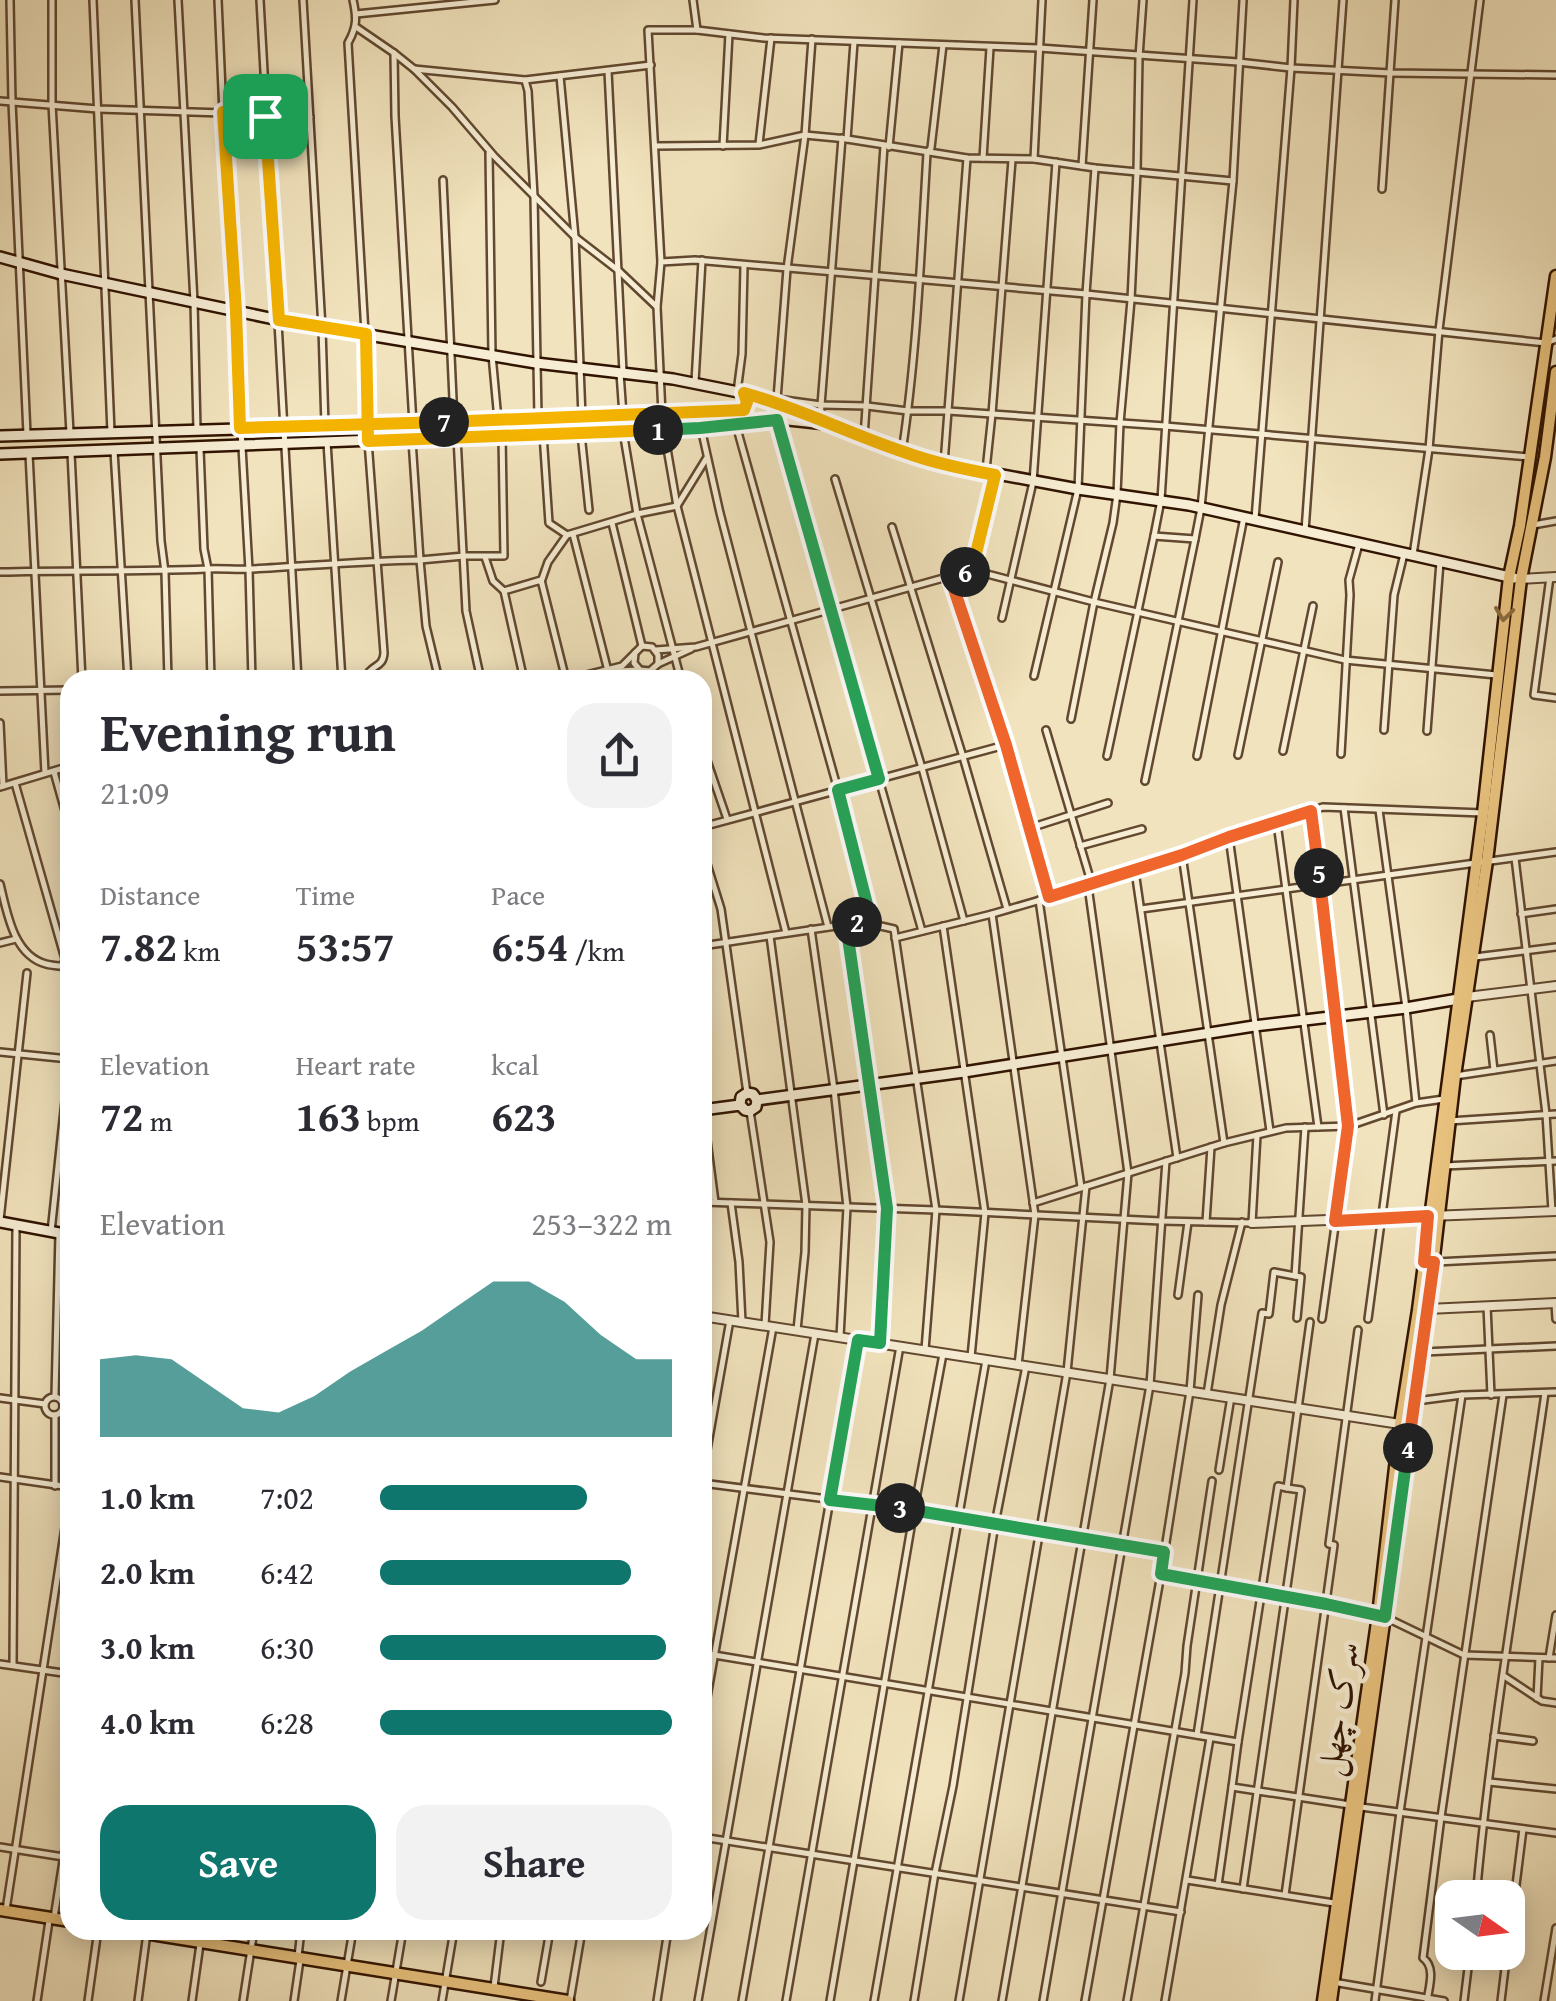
<!DOCTYPE html>
<meta charset="utf-8">
<style>
:root{--surface:#fff;--page:#f2f2f3;--text:#2b2b33;--muted:#7c7c81;--accent:#0f766e}
body{margin:0;font-family:"Gentium Book Plus",Amiri,serif;background:var(--page);color:var(--text);height:100vh;display:flex;flex-direction:column;font-size:38px;white-space:nowrap}
*{box-sizing:border-box;margin:0}
p{font-size:32px;color:var(--muted)}
.icon{flex:none;width:55px;height:55px;fill:none;stroke:currentColor;stroke-width:2;stroke-linecap:round;stroke-linejoin:round}
.map{position:relative;flex:1;overflow:hidden}
.sheet{position:absolute;left:60px;top:670px;width:652px;height:1270px;display:flex;flex-direction:column;background:var(--surface);border-radius:30px;box-shadow:0 5px 25px #0003}
.sheet>*{flex:none}
.needle{width:65px;rotate:104deg}
.controls{position:absolute;left:1435px;top:1880px;display:grid;gap:20px}
.controls a{display:grid;place-items:center;width:90px;height:90px;border-radius:20px;background:var(--surface);box-shadow:0 5px 25px #0003;font-size:50px}
.pin{position:absolute;display:grid;place-items:center;width:85px;height:85px;color:#fff;margin:-42px;border-radius:20px;box-shadow:0 5px 15px #0006}
.km{position:absolute;width:50px;height:50px;margin:-25px;border-radius:50%;background:#222;color:#fff;font-size:28px;line-height:50px;text-align:center}
.round{display:grid;place-items:center;flex:none;width:105px;height:105px;border-radius:30px;background:var(--page)}
.summary{display:flex;align-items:center;justify-content:space-between;height:170px;padding:0 40px}
h1{font-size:55px;font-weight:600;line-height:75px}
.stats{display:grid;grid-template-columns:repeat(3,1fr);gap:15px;height:170px;padding:10px 40px}
.stats div{display:grid;align-content:center}
.stats b{font-size:42px;font-weight:600}
.stats small{font-size:28px;font-weight:400}
.stats p{font-size:28px}
.chart{height:280px;padding:20px 40px}
.chart p{display:flex;justify-content:space-between}
.chart svg{width:100%;height:180px;margin-top:10px;fill:var(--accent);opacity:.7}
.primary-button{display:flex;gap:20px;margin-top:auto;padding:20px 40px}
.primary-button a{flex:1;height:115px;border-radius:30px;background:var(--accent);color:#fff;font-size:40px;font-weight:600;line-height:115px;text-align:center}
.primary-button a+a{background:var(--page);color:var(--text)}
ul{padding:0 40px;list-style:none;font-size:32px}
li{display:grid;grid-template-columns:160px 120px 1fr;align-items:center;height:75px}
li i{height:25px;border-radius:12px;background:var(--accent)}
.map>svg:first-child{display:block}
.lines{fill:none;stroke-linecap:round;stroke-linejoin:round}
.minor-casing{stroke:#61482f;stroke-width:10}
.tertiary-casing{stroke:#61482f;stroke-width:12}
.secondary-casing{stroke:#311400;stroke-width:14}
.primary-casing{stroke:#311400;stroke-width:15}
.minor{stroke:#f6edd4;stroke-width:5}
.tertiary{stroke:#f6edd4;stroke-width:8}
.secondary{stroke:#f6edd4;stroke-width:9}
.primary{stroke:#e8c27e;stroke-width:10}
.oneway{stroke:#8c6b3f}
.split-1-casing{stroke:#fff;stroke-width:20}
.split-2-casing{stroke:#fff;stroke-width:20}
.split-3-casing{stroke:#fff;stroke-width:20}
.split-4-casing{stroke:#fff;stroke-width:20}
.split-5-casing{stroke:#fff;stroke-width:20}
.split-6-casing{stroke:#fff;stroke-width:20}
.split-7-casing{stroke:#fff;stroke-width:20}
.split-8-casing{stroke:#fff;stroke-width:20}
.split-1{stroke:#f5b400;stroke-width:12}
.split-2{stroke:#22a559;stroke-width:12}
.split-3{stroke:#22a559;stroke-width:12}
.split-4{stroke:#22a559;stroke-width:12}
.split-5{stroke:#f0652b;stroke-width:12}
.split-6{stroke:#f0652b;stroke-width:12}
.split-7{stroke:#f5b400;stroke-width:12}
.split-8{stroke:#f5b400;stroke-width:12}
.labels{text-anchor:middle;stroke-width:9;stroke-linejoin:round;paint-order:stroke}
.street-label{font-size:35px;fill:#311400;stroke:#f6edd4}
</style>
<div class="map">
<svg width="1556" height="2001" viewBox="0 0 1556 2001">
<rect width="100%" height="100%" fill="#f1e3bd"/>
<filter id="stains"><feTurbulence type="fractalNoise" baseFrequency=".002" numOctaves="4"/><feColorMatrix values="0 0 0 0 .2 0 0 0 0 .09 0 0 0 0 .02 0 0 0 .5 -.17"/></filter>
<radialGradient id="worn" r=".72"><stop offset=".6" stop-color="#630" stop-opacity="0"/><stop offset="1" stop-color="#630" stop-opacity=".3"/></radialGradient>
<g class="lines">
<g class="minor-casing">
<g id="minor">
<path d="M 10,0 L 12,102 L 27,434"/>
<path d="M 52,0 L 52,104 L 70,433"/>
<path d="M 93,0 L 111,432"/>
<path d="M 135,0 L 161,541 L 165,572 L 168,680"/>
<path d="M 178,0 L 194,302 L 197,430"/>
<path d="M 260,0 L 298,680"/>
<path d="M 303,0 L 322,328 L 325,426"/>
<path d="M 353,0 C 357,18 357,27 348,43 L 365,333 L 368,441 L 384,653 C 383,666 376,664 369,672 L 370,680"/>
<path d="M 693,0 L 697,30"/>
<path d="M 1193,0 L 1161,500 L 1154,536 L 1195,539 L 1201,508 L 1233,181 L 1243,0"/>
<path d="M 356,14 L 495,0"/>
<path d="M 356,27 L 394,53 L 395,116 L 413,424"/>
<path d="M 394,53 L 414,69 L 452,107 L 494,156 L 575,237 L 619,271 L 657,307"/>
<path d="M 414,69 L 525,80"/>
<path d="M 608,71 L 623,372"/>
<path d="M 560,76 L 575,237 L 582,417"/>
<path d="M 0,101 L 98,109 L 223,113 L 218,0"/>
<path d="M 847,139 L 854,42"/>
<path d="M 759,144 L 771,38"/>
<path d="M 656,146 L 759,145 L 805,135 L 847,139 L 967,158 L 1034,159 L 1095,168 L 1233,181"/>
<path d="M 723,146 L 729,34"/>
<path d="M 889,147 L 899,43"/>
<path d="M 489,153 L 492,355 L 498,420"/>
<path d="M 983,158 L 990,48"/>
<path d="M 1034,159 L 1042,0"/>
<path d="M 1082,166 L 1093,0"/>
<path d="M 443,180 L 454,421"/>
<path d="M 1382,189 L 1395,0"/>
<path d="M 661,262 L 648,30 L 697,30 L 764,38 L 1039,48 L 1238,62 L 1291,68 L 1391,73 L 1556,75"/>
<path d="M 620,373 L 623,415"/>
<path d="M 695,382 L 702,260"/>
<path d="M 737,392 L 742,354 L 744,266"/>
<path d="M 777,399 L 787,269 L 805,135 L 812,39"/>
<path d="M 777,403 L 777,399 L 821,405 L 867,406 L 908,411 L 948,411 L 1165,426 L 1530,457"/>
<path d="M 662,414 L 657,307 L 661,262 L 695,260 L 1086,294 L 1095,168"/>
<path d="M 538,418 L 534,196 L 528,91 L 525,80 L 651,65"/>
<path d="M 820,418 L 842,138"/>
<path d="M 777,420 L 922,931"/>
<path d="M 736,425 L 838,790 L 872,924"/>
<path d="M 701,428 L 720,513 L 828,927"/>
<path d="M 623,431 L 637,514 L 681,680"/>
<path d="M 664,431 L 677,506 L 786,933"/>
<path d="M 543,434 L 549,523 L 567,535"/>
<path d="M 581,434 L 589,510"/>
<path d="M 457,437 L 466,611 L 481,680"/>
<path d="M 864,437 L 884,146"/>
<path d="M 412,440 L 420,560 L 464,556 L 504,556 L 502,436"/>
<path d="M 327,442 L 342,680"/>
<path d="M 200,449 L 204,549 L 208,569 L 211,680"/>
<path d="M 114,451 L 128,680"/>
<path d="M 902,452 C 917,353 921,253 927,153 L 931,148 L 943,45"/>
<path d="M 71,453 L 82,680"/>
<path d="M 29,454 L 45,773"/>
<path d="M 944,464 L 967,158"/>
<path d="M 986,470 L 992,414 L 1012,160"/>
<path d="M 835,479 L 922,768 L 964,921"/>
<path d="M 1255,519 L 1291,68 L 1294,0"/>
<path d="M 612,523 L 642,646"/>
<path d="M 1533,525 L 1556,521"/>
<path d="M 892,527 L 963,757 L 1007,909"/>
<path d="M 1305,531 L 1343,0"/>
<path d="M 573,534 L 608,671"/>
<path d="M 1413,555 L 1429,449 L 1439,330 L 1480,0"/>
<path d="M 485,557 L 493,581 L 504,591 L 541,580 L 566,680"/>
<path d="M 972,570 L 995,476"/>
<path d="M 0,572 C 69,570 137,572 206,569 C 221,568 237,570 252,569 C 308,566 363,561 420,560 L 426,626 L 439,680"/>
<path d="M 950,577 L 1005,745 L 1049,897"/>
<path d="M 1550,577 L 1534,695 L 1556,698"/>
<path d="M 541,582 L 548,562 L 567,535 L 637,514 L 677,506 L 706,459"/>
<path d="M 504,591 L 524,680"/>
<path d="M 1002,618 L 1033,482 L 1056,162"/>
<path d="M 642,646 L 635,653 L 634,663 L 640,670 L 650,671"/>
<path d="M 642,646 L 652,647 L 658,655 L 658,664 L 650,671"/>
<path d="M 656,650 L 696,647 L 972,570 L 1094,602 L 1345,660 L 1496,675"/>
<path d="M 658,664 L 691,649"/>
<path d="M 616,671 L 640,670"/>
<path d="M 1034,676 L 1078,489 L 1086,294 L 1546,343 L 1556,339"/>
<path d="M 252,680 L 249,570 L 223,113 L 310,117"/>
<path d="M 566,680 L 622,666 L 635,653"/>
<path d="M 0,691 L 70,690"/>
<path d="M 1071,719 L 1094,602 L 1113,523 L 1117,494 L 1120,423 L 1131,300 L 1137,172 L 1139,57 L 1143,0"/>
<path d="M 0,723 L 3,786"/>
<path d="M 1046,730 L 1092,885"/>
<path d="M 1384,730 L 1394,595 L 1404,554"/>
<path d="M 1427,731 L 1440,562"/>
<path d="M 702,746 L 727,819"/>
<path d="M 1283,751 L 1313,606"/>
<path d="M 1341,754 L 1350,595 L 1349,580 L 1359,544"/>
<path d="M 1238,755 L 1278,562"/>
<path d="M 1107,756 L 1154,536"/>
<path d="M 1197,756 L 1244,517"/>
<path d="M 54,772 L 70,829"/>
<path d="M 1145,781 L 1195,539"/>
<path d="M 15,783 L 65,959 L 63,966"/>
<path d="M 0,787 L 70,766"/>
<path d="M 1344,808 L 1384,1115"/>
<path d="M 1379,810 L 1406,1008 L 1416,1103"/>
<path d="M 1311,811 L 1349,1126 L 1322,1319"/>
<path d="M 1277,823 L 1318,1127"/>
<path d="M 702,827 L 1005,745"/>
<path d="M 1030,828 L 1108,803"/>
<path d="M 1229,837 L 1270,1131"/>
<path d="M 1080,846 L 1142,829"/>
<path d="M 702,848 L 721,909 L 747,1093"/>
<path d="M 1182,855 L 1224,1143"/>
<path d="M 1515,858 L 1546,1114 L 1552,1211"/>
<path d="M 1135,871 L 1177,1158"/>
<path d="M 0,884 C 7,912 13,955 46,964 C 53,966 62,966 70,967"/>
<path d="M 1039,900 L 1081,1187"/>
<path d="M 1141,909 L 1556,852"/>
<path d="M 992,914 L 1035,1215 L 1018,1365"/>
<path d="M 1521,914 L 1556,909"/>
<path d="M 846,924 L 887,1208 L 880,1343"/>
<path d="M 943,926 L 985,1213 L 971,1357"/>
<path d="M 811,929 L 834,1089 L 847,1207 L 840,1337"/>
<path d="M 770,936 L 806,1205 L 805,1252 L 797,1330"/>
<path d="M 895,938 L 992,914 L 1092,885 L 1193,852 L 1229,837 L 1323,807 L 1483,813"/>
<path d="M 0,943 L 16,939"/>
<path d="M 702,946 L 863,922 L 894,929 L 936,1210 L 925,1350"/>
<path d="M 1475,957 L 1556,947"/>
<path d="M 1490,1035 L 1494,1070"/>
<path d="M 0,1052 L 69,1059"/>
<path d="M 1455,1076 L 1556,1061"/>
<path d="M 702,1102 L 715,1202"/>
<path d="M 750,1111 L 770,1242 L 765,1325"/>
<path d="M 1449,1121 L 1556,1114"/>
<path d="M 1444,1166 L 1556,1161"/>
<path d="M 702,1202 L 936,1210 L 1161,1221 L 1252,1223 L 1257,1135"/>
<path d="M 731,1203 L 739,1262 L 742,1322"/>
<path d="M 1033,1203 L 1224,1143 L 1286,1128 L 1349,1126 L 1416,1103 L 1444,1099"/>
<path d="M 0,1220 L 27,973"/>
<path d="M 1206,1222 L 1211,1147"/>
<path d="M 51,1232 L 70,1054"/>
<path d="M 1436,1262 L 1556,1256"/>
<path d="M 1295,1276 L 1301,1277 L 1297,1318"/>
<path d="M 1178,1295 L 1188,1222"/>
<path d="M 1555,1303 L 1556,1319"/>
<path d="M 1487,1306 L 1491,1395"/>
<path d="M 1368,1319 L 1396,1111"/>
<path d="M 1424,1352 L 1556,1346"/>
<path d="M 1207,1394 L 1221,1305 L 1242,1222"/>
<path d="M 55,1396 L 59,1234"/>
<circle cx="54" cy="1406" r="9"/>
<path d="M 0,1398 L 45,1404"/>
<path d="M 1416,1401 L 1462,1395 L 1556,1392"/>
<path d="M 1219,1470 L 1231,1397"/>
<path d="M 0,1477 L 70,1487"/>
<path d="M 702,1478 L 730,1320"/>
<path d="M 702,1483 L 914,1510 L 1164,1552"/>
<path d="M 55,1486 L 55,1415"/>
<path d="M 1162,1575 L 1377,1615"/>
<path d="M 1387,1618 L 1464,1655 L 1556,1658"/>
<path d="M 702,1653 L 1238,1742 L 1232,1787 L 1350,1805"/>
<path d="M 1549,1658 L 1556,1615"/>
<path d="M 0,1664 L 70,1674"/>
<path d="M 13,1665 L 16,1227"/>
<path d="M 1504,1676 L 1542,1701 L 1556,1703"/>
<path d="M 1537,1698 L 1539,1658"/>
<path d="M 702,1725 L 773,1327"/>
<path d="M 1197,1735 L 1262,1313 L 1269,1314 L 1274,1272 L 1295,1276 L 1305,1127"/>
<path d="M 1494,1736 L 1533,1741"/>
<path d="M 1238,1742 L 1278,1486 L 1287,1488 L 1310,1322"/>
<path d="M 1489,1782 L 1556,1789"/>
<path d="M 1361,1807 L 1556,1833"/>
<path d="M 702,1837 L 1181,1912"/>
<path d="M 0,1847 L 70,1858"/>
<path d="M 1187,1880 L 1334,1903"/>
<path d="M 1218,1885 L 1232,1787"/>
<path d="M 1243,1889 L 1301,1490 L 1287,1488"/>
<path d="M 1285,1895 L 1334,1545 L 1329,1544 L 1358,1330"/>
<path d="M 1476,1898 C 1491,1728 1521,1561 1545,1393"/>
<path d="M 6,1910 L 70,1495"/>
<path d="M 54,1918 L 70,1817"/>
<path d="M 1508,1949 L 1523,1829"/>
<path d="M 298,1957 L 301,1930"/>
<path d="M 541,1982 L 550,1930"/>
<path d="M 1333,1982 L 1444,2001"/>
<path d="M 494,1987 L 501,1930"/>
<path d="M 37,2001 L 49,1921"/>
<path d="M 88,2001 L 98,1930"/>
<path d="M 138,2001 L 147,1933"/>
<path d="M 192,2001 L 202,1930"/>
<path d="M 243,2001 L 254,1930"/>
<path d="M 294,2001 L 300,1960"/>
<path d="M 341,2001 L 353,1930"/>
<path d="M 391,2001 L 403,1930"/>
<path d="M 442,2001 L 454,1930"/>
<path d="M 570,2001 L 582,1930"/>
<path d="M 657,2001 L 668,1930"/>
<path d="M 698,2001 L 815,1334"/>
<path d="M 742,2001 L 858,1340"/>
<path d="M 786,2001 L 900,1346"/>
<path d="M 830,2001 L 914,1510 L 943,1354"/>
<path d="M 874,2001 L 986,1360"/>
<path d="M 914,2001 L 935,1873 L 953,1786 L 995,1524 L 1026,1366"/>
<path d="M 959,2001 L 1067,1372 L 1086,1186"/>
<path d="M 1002,2001 L 1110,1379 L 1128,1173 L 1088,886"/>
<path d="M 1043,2001 L 1150,1385 L 1166,1161"/>
<path d="M 1085,2001 L 1161,1574 L 1190,1391 L 1198,1295"/>
<path d="M 1127,2001 L 1185,1673 L 1187,1646 L 1212,1481"/>
<path d="M 1165,2001 L 1210,1738"/>
<path d="M 1375,2001 L 1400,1812 L 1462,1395"/>
<path d="M 1427,2001 C 1429,1987 1436,1967 1423,1958 L 1441,1817 L 1503,1395"/>
<path d="M 1464,2001 L 1470,1952"/>
<path d="M 1501,2001 L 1507,1952"/>
<path d="M 1544,2001 L 1556,1928"/>
</g>
</g>
<g class="tertiary-casing">
<g id="tertiary">
<path d="M 1521,579 L 1556,577"/>
<path d="M 1467,997 L 1556,986"/>
<path d="M 1252,1223 L 1556,1211"/>
<path d="M 1427,1309 L 1556,1303"/>
<path d="M 702,1316 L 1400,1424"/>
</g>
</g>
<g class="secondary-casing">
<g id="secondary">
<path d="M 0,257 L 61,274 L 279,320 L 536,363 L 673,379 L 743,393 L 812,415 L 902,452 L 938,463 L 1078,489 L 1189,505 L 1514,578"/>
<path d="M 0,436 L 413,424 L 744,410 L 747,402 L 743,393"/>
<path d="M 0,454 L 701,428 L 779,419 L 826,424"/>
<path d="M 740,1105 L 741,1097 L 747,1093 L 753,1094 L 757,1100 L 964,1072 L 1254,1026 L 1406,1008 L 1464,998"/>
<path d="M 702,1110 L 740,1105 L 745,1110 L 750,1111 L 756,1107 L 757,1100"/>
<path d="M 0,1222 L 70,1235"/>
</g>
</g>
<g class="primary-casing">
<g id="primary">
<path d="M 0,1910 L 70,1921"/>
<path d="M 126,1930 L 568,2001"/>
<path d="M 1323,2001 L 1378,1615 L 1400,1424 L 1418,1310 L 1483,813 L 1509,577 L 1520,526 L 1556,276"/>
<path d="M 1331,2001 L 1428,1309 L 1455,1076 L 1487,861 L 1521,579 L 1545,457 L 1556,372"/>
</g>
</g>
<use href="#minor" class="minor"/>
<use href="#tertiary" class="tertiary"/>
<use href="#secondary" class="secondary"/>
<use href="#primary" class="primary"/>
</g>
<defs><path id="oneway-chevron" d="M-2-3.5L2.5 0L-2 3.5" fill="none" stroke-width="1.6" stroke-linecap="round" stroke-linejoin="round" transform="scale(2.5)"/></defs>
<use class="oneway" href="#oneway-chevron" transform="translate(1504 614) rotate(97)"/>
<g class="lines">
<g class="split-1-casing">
<path id="split-1" d="M 265,116 L 279,320 L 366,334 L 368,441 L 658,430"/>
</g>
<g class="split-2-casing">
<path id="split-2" d="M 658,430 L 700,428 L 777,420 L 879,779 L 838,790 L 872,924 L 857,922"/>
</g>
<g class="split-3-casing">
<path id="split-3" d="M 857,922 L 846,924 L 887,1208 L 880,1343 L 858,1340 L 830,1500 L 900,1508"/>
</g>
<g class="split-4-casing">
<path id="split-4" d="M 900,1508 L 1164,1552 L 1161,1574 L 1326,1604 L 1385,1617 L 1408,1448"/>
</g>
<g class="split-5-casing">
<path id="split-5" d="M 1319,873 L 1348,1126 L 1335,1221 L 1428,1216 L 1424,1262 L 1434,1262 L 1408,1448"/>
</g>
<g class="split-6-casing">
<path id="split-6" d="M 965,572 L 950,577 L 1006,745 L 1049,897 L 1182,855 L 1229,837 L 1311,811 L 1319,873"/>
</g>
<g class="split-7-casing">
<path id="split-7" d="M 444,422 L 744,410 L 747,402 L 744,393 C 799,408 850,434 904,452 C 934,463 964,469 995,475 L 972,570 L 965,572"/>
</g>
<g class="split-8-casing">
<path id="split-8" d="M 265,116 L 223,112 L 236,311 L 240,428 L 444,422"/>
</g>
<use href="#split-1" class="split-1"/>
<use href="#split-2" class="split-2"/>
<use href="#split-3" class="split-3"/>
<use href="#split-4" class="split-4"/>
<use href="#split-5" class="split-5"/>
<use href="#split-6" class="split-6"/>
<use href="#split-7" class="split-7"/>
<use href="#split-8" class="split-8"/>
</g>
<g class="labels">
<g class="street-label">
<text transform="translate(1337 1709) rotate(-82)" y="12">سرک چهل</text>
</g>
</g>
<rect width="100%" height="100%" filter="url(#stains)"/>
<rect width="100%" height="100%" fill="url(#worn)"/>
</svg>
<div class="controls">
<a><svg class="needle" viewBox="-14 -14 28 28"><path d="M0-13l5 13h-10z" fill="#e53935"/><path d="M0 13l5-13h-10z" fill="#7c7c81"/></svg></a>
</div>
<div class="pin" style="left:265px;top:116px;background:#1e9e55"><svg class="icon" aria-label="arrive" viewBox="0 0 24 24"><path d="M6 21V4h12l-3 4 3 4H6"/></svg></div>
<b class="km" style="left:658px;top:430px">1</b>
<b class="km" style="left:857px;top:922px">2</b>
<b class="km" style="left:900px;top:1508px">3</b>
<b class="km" style="left:1408px;top:1448px">4</b>
<b class="km" style="left:1319px;top:873px">5</b>
<b class="km" style="left:965px;top:572px">6</b>
<b class="km" style="left:444px;top:422px">7</b>
<section class="sheet">
<div class="summary"><div><h1>Evening run</h1><p>21:09</p></div><a class="round"><svg class="icon" aria-label="share" viewBox="0 0 24 24"><path d="M12 15V3M7 8l5-5 5 5M5 13v7h14v-7"/></svg></a></div>
<div class="stats">
<div><p>Distance</p><b>7.82<small> km</small></b></div>
<div><p>Time</p><b>53:57</b></div>
<div><p>Pace</p><b>6:54<small> /km</small></b></div>
</div>
<div class="stats">
<div><p>Elevation</p><b>72<small> m</small></b></div>
<div><p>Heart rate</p><b>163<small> bpm</small></b></div>
<div><p>kcal</p><b>623</b></div>
</div>
<div class="chart"><p><span>Elevation</span>253–322 m</p>
<svg viewBox="0 0 160 44" preserveAspectRatio="none"><path d="M0 44V25L10 24L20 25L30 31L40 37L50 38L60 34L70 28L80 23L90 18L100 12L110 6L120 6L130 11L140 19L150 25L160 25V44z"/></svg>
</div>
<ul>
<li><b>1.0 km</b>7:02<i style="width:71%"></i></li>
<li><b>2.0 km</b>6:42<i style="width:86%"></i></li>
<li><b>3.0 km</b>6:30<i style="width:98%"></i></li>
<li><b>4.0 km</b>6:28<i style="width:100%"></i></li>
</ul>
<div class="primary-button"><a>Save</a><a>Share</a></div>
</section>
</div>
